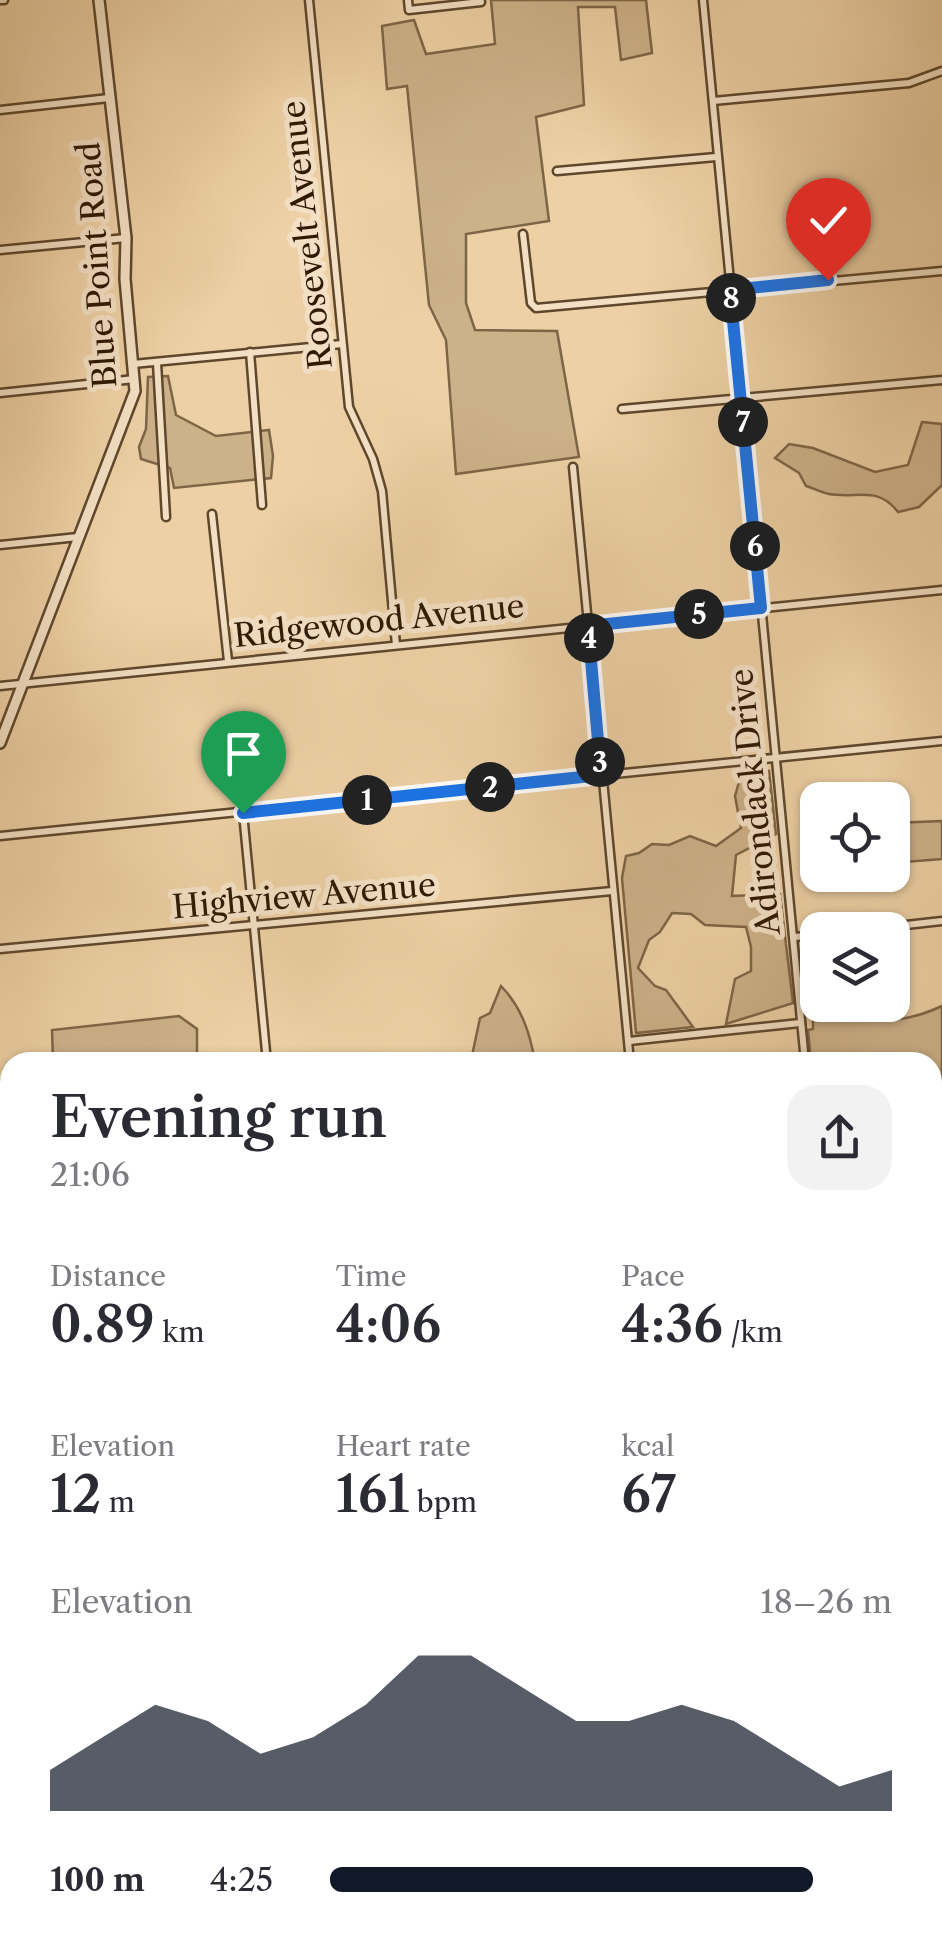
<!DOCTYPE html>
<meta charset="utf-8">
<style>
:root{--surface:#fff;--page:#f2f2f3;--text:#2b2b33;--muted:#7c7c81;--accent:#111827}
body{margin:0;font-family:"Libre Caslon Text",serif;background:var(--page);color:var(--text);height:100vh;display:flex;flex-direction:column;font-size:38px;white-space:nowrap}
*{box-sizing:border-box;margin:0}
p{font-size:32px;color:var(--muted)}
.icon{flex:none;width:55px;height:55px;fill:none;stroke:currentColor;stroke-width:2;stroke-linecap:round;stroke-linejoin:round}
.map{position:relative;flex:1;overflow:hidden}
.sheet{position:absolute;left:0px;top:1052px;width:942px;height:888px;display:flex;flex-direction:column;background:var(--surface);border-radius:30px 30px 0 0;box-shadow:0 2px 8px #0004}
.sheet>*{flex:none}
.controls{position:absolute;left:800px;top:782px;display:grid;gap:20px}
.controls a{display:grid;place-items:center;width:110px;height:110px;border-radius:20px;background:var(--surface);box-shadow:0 2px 8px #0004;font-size:50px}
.pin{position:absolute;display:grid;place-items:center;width:85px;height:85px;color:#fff;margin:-102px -42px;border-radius:50% 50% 50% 0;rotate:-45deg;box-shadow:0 0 10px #0007}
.pin .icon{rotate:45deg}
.km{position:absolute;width:50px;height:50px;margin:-25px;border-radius:50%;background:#222;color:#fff;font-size:28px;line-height:50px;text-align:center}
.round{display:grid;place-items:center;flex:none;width:105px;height:105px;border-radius:30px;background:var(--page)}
.overview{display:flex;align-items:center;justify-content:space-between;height:170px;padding:0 50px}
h1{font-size:55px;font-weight:600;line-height:75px}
.stats{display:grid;grid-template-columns:repeat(3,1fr);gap:15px;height:170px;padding:10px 50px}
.stats div{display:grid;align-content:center}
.stats b{font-size:50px;font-weight:600}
.stats small{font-size:28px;font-weight:400}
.stats p{font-size:28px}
.chart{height:280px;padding:20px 50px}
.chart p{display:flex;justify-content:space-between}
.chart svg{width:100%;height:180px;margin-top:10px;fill:var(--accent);opacity:.7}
ul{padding:0 50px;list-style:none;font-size:32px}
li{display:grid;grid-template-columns:160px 120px 1fr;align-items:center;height:75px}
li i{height:25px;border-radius:12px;background:var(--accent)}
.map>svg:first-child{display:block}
.green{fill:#cdb189;stroke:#7e6546;stroke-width:2.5}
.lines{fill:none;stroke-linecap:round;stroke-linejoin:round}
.minor-casing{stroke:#5f472c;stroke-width:11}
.tertiary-casing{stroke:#5f472c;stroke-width:14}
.minor{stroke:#f3e0c4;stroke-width:6}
.tertiary{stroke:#f3e0c4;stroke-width:9}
.route-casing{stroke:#fff;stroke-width:20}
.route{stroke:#1a73e8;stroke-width:12}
.labels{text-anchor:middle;stroke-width:10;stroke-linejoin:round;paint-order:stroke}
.street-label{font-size:32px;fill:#301903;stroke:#f3e0c4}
</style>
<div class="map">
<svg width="942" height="1939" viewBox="0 0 942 1939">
<rect width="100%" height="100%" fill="#edd0a5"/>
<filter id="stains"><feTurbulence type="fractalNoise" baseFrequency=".002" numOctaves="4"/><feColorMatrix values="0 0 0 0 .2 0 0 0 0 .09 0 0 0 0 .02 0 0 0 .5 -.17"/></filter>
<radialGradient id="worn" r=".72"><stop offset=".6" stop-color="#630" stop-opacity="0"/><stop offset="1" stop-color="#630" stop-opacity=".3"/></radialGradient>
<g class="green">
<path d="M 491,0 L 646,0 L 652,53 L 621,60 L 615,7 L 578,7 L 584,105 L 536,117 L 549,221 L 466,234 L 466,303 L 475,330 L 557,331 L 579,457 L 456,474 L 446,340 L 429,305 L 407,86 L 387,89 L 382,26 L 414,20 L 426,54 L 495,44 Z"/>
<path d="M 168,376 L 176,415 L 216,436 L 269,430 L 273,456 L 271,478 L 174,488 L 170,468 L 141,459 L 139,447 L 146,429 L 148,377 Z"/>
<path d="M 922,422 L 942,424 L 942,485 L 919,507 L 898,512 C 877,485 858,499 829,494 C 822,493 813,488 806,486 L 799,473 L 775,458 L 789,444 L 813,448 L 875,472 L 908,465 Z"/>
<path d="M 769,771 L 776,834 L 736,855 L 732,896 L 780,894 L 793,1003 L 726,1024 L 735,979 L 751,971 L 751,947 L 746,927 L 705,925 L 691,914 L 672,913 L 660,932 L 649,940 L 638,968 L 655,986 L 666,990 L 693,1027 L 636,1033 L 622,878 L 626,856 L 639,853 L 652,844 L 669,845 L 690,836 L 716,846 L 741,828 L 735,796 L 741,775 Z"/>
<path d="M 942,821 L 942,859 L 893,863 L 893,823 Z"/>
<path d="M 501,986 C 522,1008 530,1033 535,1062 L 467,1062 L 472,1056 L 480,1018 L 490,1013 Z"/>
<path d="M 817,991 L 818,1005 L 847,1005 C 868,1032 916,1018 942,1006 L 942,1272 L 932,1266 L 932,1062 L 811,1062 L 808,1030 L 813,1029 L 813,992 Z"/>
<path d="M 179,1016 L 197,1029 L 197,1062 L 53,1062 L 52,1030 Z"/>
<path d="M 10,1078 L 10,1237 L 0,1238 L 0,1080 Z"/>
<path d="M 933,1416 L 942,1421 L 942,1573 L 933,1555 Z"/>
</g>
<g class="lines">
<g class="minor-casing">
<g id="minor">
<path d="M 0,0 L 4,0"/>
<path d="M 309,0 L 349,407 L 373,459 L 382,491 L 396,645"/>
<path d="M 408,0 L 409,10 L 481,2"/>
<path d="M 703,0 L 805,1062"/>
<path d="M 713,101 L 909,83 L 942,71"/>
<path d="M 0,110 L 109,98"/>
<path d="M 557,171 L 716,157"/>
<path d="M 523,234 L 531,303 L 536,308 L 942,271"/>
<path d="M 0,250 L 126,238"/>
<path d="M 250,352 L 262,505"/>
<path d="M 157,363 L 166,517"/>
<path d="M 133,364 L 342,344"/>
<path d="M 0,393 L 135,379"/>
<path d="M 622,409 L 942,380"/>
<path d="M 573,467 L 630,1062"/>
<path d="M 212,514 L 228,661"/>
<path d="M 0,545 L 78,537"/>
<path d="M 0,686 L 942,590"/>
<path d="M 243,813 L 267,1062"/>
<path d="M 0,836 L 942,741"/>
<path d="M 861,930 L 942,921"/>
<path d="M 794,937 L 818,935"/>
<path d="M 0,949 L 612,891"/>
<path d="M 629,1041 L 800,1023"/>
<path d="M 188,1930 L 189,1939"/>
<path d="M 715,1930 L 716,1939"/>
<path d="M 506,1939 L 510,1930"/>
<path d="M 790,1939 L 890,1930"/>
</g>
</g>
<g class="tertiary-casing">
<path id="tertiary" d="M 0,743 L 135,391 L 125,279 L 126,238 L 99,0"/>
</g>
<use href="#minor" class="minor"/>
<use href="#tertiary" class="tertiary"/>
</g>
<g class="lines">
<g class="route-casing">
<path id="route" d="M 243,813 L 601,775 L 588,626 L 761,608 L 730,290 L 828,280"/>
</g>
<use href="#route" class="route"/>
</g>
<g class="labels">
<g class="street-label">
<text transform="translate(307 235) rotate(-96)" y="11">Roosevelt Avenue</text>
<text transform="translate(97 265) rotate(-94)" y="11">Blue Point Road</text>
<text transform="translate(379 621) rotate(-6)" y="11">Ridgewood Avenue</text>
<text transform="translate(755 802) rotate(-96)" y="11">Adirondack Drive</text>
<text transform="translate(304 896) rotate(-5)" y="11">Highview Avenue</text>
</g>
</g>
<rect width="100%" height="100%" filter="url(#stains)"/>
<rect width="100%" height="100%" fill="url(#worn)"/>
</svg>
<div class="controls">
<a><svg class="icon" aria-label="locate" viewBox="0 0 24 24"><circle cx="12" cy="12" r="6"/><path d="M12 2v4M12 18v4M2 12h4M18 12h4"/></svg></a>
<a><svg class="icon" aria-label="layers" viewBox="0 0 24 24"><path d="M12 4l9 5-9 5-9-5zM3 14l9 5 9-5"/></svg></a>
</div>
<div class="pin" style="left:243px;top:813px;background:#1e9e55"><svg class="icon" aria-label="arrive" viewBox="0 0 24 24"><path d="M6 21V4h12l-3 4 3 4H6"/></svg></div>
<div class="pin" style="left:828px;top:280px;background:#d93025"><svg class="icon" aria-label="check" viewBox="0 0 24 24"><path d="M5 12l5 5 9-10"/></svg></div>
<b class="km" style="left:367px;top:800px">1</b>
<b class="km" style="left:490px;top:787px">2</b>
<b class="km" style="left:600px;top:762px">3</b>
<b class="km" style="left:589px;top:638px">4</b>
<b class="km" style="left:699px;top:614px">5</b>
<b class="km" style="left:755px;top:546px">6</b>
<b class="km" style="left:743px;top:422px">7</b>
<b class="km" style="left:731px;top:298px">8</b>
<section class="sheet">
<div class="overview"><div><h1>Evening run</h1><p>21:06</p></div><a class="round"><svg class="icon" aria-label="share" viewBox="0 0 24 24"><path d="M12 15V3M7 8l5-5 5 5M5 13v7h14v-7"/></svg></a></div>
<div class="stats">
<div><p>Distance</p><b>0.89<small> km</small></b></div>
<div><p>Time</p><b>4:06</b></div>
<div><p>Pace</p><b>4:36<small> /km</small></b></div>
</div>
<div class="stats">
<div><p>Elevation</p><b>12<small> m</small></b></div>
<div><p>Heart rate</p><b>161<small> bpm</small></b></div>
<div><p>kcal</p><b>67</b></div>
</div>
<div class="chart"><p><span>Elevation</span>18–26 m</p>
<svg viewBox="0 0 160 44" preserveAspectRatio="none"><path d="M0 44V34L10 26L20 18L30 22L40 30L50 26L60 18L70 6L80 6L90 14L100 22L110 22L120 18L130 22L140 30L150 38L160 34V44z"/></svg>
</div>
<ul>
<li><b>100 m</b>4:25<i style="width:86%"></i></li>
</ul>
</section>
</div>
